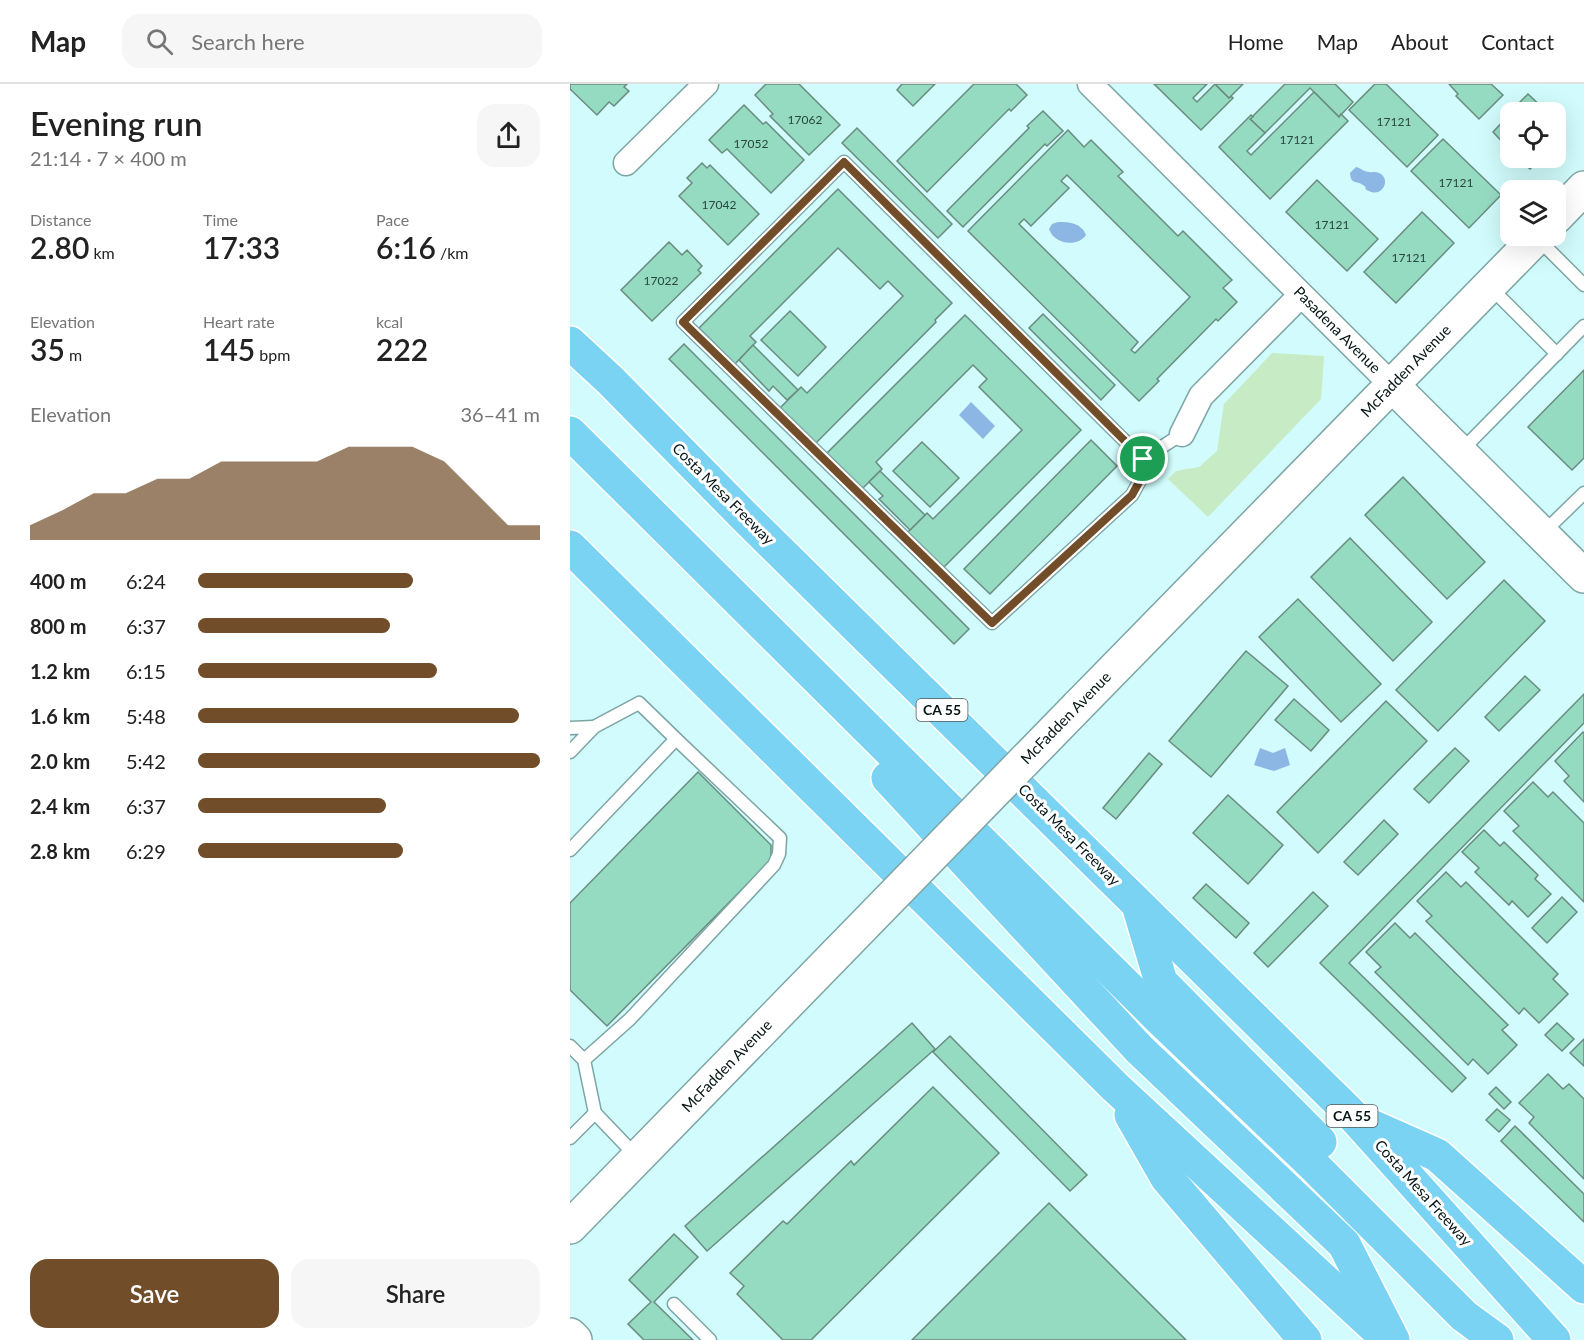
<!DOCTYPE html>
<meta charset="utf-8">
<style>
:root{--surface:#fff;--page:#f6f6f6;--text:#222;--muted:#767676;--line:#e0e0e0;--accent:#724d29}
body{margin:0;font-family:Lato,sans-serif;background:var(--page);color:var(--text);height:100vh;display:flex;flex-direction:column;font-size:22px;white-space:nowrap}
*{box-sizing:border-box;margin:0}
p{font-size:20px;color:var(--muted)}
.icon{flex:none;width:33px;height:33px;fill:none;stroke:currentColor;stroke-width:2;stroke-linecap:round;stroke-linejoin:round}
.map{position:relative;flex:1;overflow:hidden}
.panel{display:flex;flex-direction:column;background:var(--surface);width:570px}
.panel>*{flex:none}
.tools{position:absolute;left:930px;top:18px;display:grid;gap:12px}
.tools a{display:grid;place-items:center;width:66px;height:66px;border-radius:12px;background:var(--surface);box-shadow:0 6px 24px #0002;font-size:30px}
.pin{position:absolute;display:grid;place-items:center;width:51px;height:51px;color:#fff;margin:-26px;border:3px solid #fff;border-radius:50%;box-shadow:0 2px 6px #0007}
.round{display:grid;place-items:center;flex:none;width:63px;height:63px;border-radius:18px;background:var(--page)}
.overview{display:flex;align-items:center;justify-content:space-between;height:102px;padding:0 30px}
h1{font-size:33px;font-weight:600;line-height:45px}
.stats{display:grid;grid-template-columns:repeat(3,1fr);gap:9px;height:102px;padding:6px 30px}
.stats div{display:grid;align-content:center}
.stats b{font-size:30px;font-weight:600}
.stats small{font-size:16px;font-weight:400}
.stats p{font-size:16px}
.chart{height:168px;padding:12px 30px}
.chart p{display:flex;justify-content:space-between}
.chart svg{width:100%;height:108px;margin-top:6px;fill:var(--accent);opacity:.7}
.button{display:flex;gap:12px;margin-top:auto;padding:12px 30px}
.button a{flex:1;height:69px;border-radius:18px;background:var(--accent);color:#fff;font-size:24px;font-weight:600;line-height:69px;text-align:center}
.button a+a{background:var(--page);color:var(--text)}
ul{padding:0 30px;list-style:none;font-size:20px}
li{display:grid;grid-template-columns:96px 72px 1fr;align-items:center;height:45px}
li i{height:15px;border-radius:8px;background:var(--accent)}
header{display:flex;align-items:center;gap:36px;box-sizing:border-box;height:84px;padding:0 30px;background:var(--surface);border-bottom:2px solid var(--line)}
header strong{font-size:28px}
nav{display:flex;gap:33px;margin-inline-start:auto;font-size:21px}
.search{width:420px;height:54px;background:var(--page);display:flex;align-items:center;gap:15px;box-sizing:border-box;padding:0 21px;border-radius:18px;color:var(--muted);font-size:22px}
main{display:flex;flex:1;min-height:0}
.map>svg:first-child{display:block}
.green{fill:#c7ebc4}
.water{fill:#8cb6e3}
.building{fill:#95dbc2;stroke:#6a8c7f;stroke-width:1.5;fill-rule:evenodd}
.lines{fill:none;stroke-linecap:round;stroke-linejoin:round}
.lane-casing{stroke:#7da5a5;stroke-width:15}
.street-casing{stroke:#7da5a5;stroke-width:27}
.secondary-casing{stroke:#7da5a5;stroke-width:36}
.highway-casing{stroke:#fff;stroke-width:36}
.lane{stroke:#fff;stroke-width:12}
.street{stroke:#fff;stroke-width:24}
.secondary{stroke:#fff;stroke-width:33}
.highway{stroke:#7bd3f3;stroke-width:33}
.secondary-bridge-casing{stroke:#7da5a5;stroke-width:36;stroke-linecap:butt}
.secondary-bridge{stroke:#fff;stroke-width:33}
.route-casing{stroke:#fff;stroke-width:12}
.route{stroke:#724d29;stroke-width:8}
.labels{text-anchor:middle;stroke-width:6;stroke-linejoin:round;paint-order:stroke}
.number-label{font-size:12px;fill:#294640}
.shield{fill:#fff;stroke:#505a5a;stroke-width:1.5}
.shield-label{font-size:14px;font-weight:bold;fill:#051414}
.street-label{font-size:15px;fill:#051414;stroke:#fff}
</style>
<header>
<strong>Map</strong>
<div class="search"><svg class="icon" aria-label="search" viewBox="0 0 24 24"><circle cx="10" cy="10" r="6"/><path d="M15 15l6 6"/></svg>Search here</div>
<nav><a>Home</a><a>Map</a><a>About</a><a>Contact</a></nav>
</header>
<main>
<section class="panel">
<div class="overview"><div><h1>Evening run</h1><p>21:14 · 7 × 400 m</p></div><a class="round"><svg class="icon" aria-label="share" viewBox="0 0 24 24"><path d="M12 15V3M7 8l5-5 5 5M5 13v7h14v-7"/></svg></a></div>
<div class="stats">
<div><p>Distance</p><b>2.80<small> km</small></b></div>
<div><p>Time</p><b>17:33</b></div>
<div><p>Pace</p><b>6:16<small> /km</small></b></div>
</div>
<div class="stats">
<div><p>Elevation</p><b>35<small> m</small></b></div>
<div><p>Heart rate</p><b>145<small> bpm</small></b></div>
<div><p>kcal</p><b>222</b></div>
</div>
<div class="chart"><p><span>Elevation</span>36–41 m</p>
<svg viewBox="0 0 160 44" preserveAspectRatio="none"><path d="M0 44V38L10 32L20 25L30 25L40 19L50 19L60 12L70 12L80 12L90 12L100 6L110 6L120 6L130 12L140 25L150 38L160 38V44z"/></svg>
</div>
<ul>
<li><b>400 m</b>6:24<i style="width:63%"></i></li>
<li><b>800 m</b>6:37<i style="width:56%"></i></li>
<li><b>1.2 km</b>6:15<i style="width:70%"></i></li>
<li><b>1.6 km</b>5:48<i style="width:94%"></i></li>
<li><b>2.0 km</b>5:42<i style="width:100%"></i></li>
<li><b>2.4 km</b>6:37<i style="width:55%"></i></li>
<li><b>2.8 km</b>6:29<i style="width:60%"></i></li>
</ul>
<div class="button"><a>Save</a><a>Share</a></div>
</section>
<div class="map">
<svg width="1014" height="1256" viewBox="0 0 1014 1256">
<rect width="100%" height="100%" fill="#d1fbfc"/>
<path class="green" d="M 702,269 L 754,272 L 751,315 L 638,433 L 598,395 L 606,387 L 629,383 L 647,367 L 654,320 Z"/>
<g class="water">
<path d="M 786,83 C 791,84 794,88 799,88 C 804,89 804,87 809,89 C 822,95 812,114 799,107 C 792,104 799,105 793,101 C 786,96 781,101 780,89 Z"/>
<path d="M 488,138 C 500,138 511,139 516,151 C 507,164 484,160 479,145 L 482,140 Z"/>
<path d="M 401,318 L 425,342 L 413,355 L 389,331 Z"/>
<path d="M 690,664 L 703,669 L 715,664 L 720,681 L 704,687 L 684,681 Z"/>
</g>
<g class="building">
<path d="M 0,0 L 57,0 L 54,3 L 59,7 L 44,22 L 39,18 L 27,31 L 0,5 Z"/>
<path d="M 196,0 L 229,0 L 270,41 L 239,71 L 200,32 L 203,30 L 185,11 Z"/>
<path d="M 332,0 L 365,0 L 343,22 L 327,6 Z"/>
<path d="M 404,0 L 446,0 L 457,11 L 441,27 L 439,25 L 357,108 L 327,77 Z"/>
<path d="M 584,0 L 637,0 L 623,14 L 627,18 L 645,0 L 659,14 L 661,12 L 663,14 L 631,46 Z"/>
<path d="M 645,0 L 673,0 L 659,14 Z"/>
<path d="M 715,0 L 765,0 L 783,18 L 769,33 L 740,4 L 695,49 L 680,35 Z"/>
<path d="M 805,0 L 816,0 L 868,51 L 837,83 L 779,26 Z"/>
<path d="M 879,0 L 921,0 L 933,11 L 909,35 L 886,12 L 888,10 Z"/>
<path d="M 744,8 L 769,33 L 771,30 L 778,37 L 700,115 L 649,63 L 681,31 L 683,33 L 680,35 L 695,49 L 677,67 L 681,71 Z"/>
<path d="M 958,10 L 977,28 L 942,28 L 946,25 L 944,24 Z"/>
<path d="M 174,21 L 193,40 L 196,38 L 234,76 L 201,109 L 157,65 L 152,69 L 139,56 Z"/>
<path d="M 473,27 L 493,47 L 477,62 L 475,60 L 393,143 L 377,127 L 459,44 L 457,42 Z"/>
<path d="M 940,30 L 940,66 L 923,48 Z"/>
<path d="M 287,44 L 382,140 L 368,154 L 272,59 Z"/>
<path d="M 498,46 L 514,63 L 521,56 L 553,88 L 548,92 L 608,152 L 613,147 L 662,196 L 653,204 L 667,218 L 648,237 L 646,235 L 587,295 L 589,297 L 569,317 L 398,147 ZM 497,91 L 620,213 L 565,269 L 561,266 L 568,258 L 449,140 L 454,135 L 461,142 L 499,104 L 491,97 Z"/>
<path d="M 873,55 L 931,111 L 899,144 L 841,87 Z"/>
<path d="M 948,74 L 972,74 L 960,85 Z"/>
<path d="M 132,79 L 137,84 L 140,81 L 189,130 L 158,161 L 109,112 L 122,99 L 117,94 Z"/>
<path d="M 747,96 L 808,155 L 777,187 L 716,128 Z"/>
<path d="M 268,105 L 382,219 L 365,236 L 366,238 L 245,360 L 210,324 L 231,303 L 237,309 L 333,212 L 318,197 L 310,205 L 268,164 L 180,252 L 186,258 L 165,280 L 129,244 Z"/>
<path d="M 852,128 L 884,159 L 826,219 L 794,188 Z"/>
<path d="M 99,158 L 112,171 L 117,166 L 132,182 L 128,186 L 131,189 L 82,237 L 51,206 Z"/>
<path d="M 220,227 L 256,263 L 228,292 L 191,256 Z"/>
<path d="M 473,230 L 545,301 L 531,316 L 459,244 Z"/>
<path d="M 395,231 L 511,346 L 372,485 L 336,450 L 357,429 L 363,435 L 452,346 L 409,303 L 417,295 L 403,281 L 306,378 L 312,385 L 292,405 L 256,370 Z"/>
<path d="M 114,260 L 399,545 L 384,560 L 99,275 Z"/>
<path d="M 183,261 L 228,306 L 217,316 L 203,302 L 199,307 L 169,276 Z"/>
<path d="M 1014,286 L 1014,374 L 1002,386 L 958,343 Z"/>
<path d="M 521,356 L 547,382 L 420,510 L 394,485 Z"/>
<path d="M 352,358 L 389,394 L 360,423 L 323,387 Z"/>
<path d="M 310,387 L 355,431 L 340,446 L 309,415 L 313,412 L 299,398 Z"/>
<path d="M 833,393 L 915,478 L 877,515 L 795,431 Z"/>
<path d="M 780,454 L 862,538 L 823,577 L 741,493 Z"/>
<path d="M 934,496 L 975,537 L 868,647 L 826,606 Z"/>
<path d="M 728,515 L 811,600 L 771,638 L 689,553 Z"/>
<path d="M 676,567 L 718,602 L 641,693 L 599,657 Z"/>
<path d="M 955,592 L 970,606 L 929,647 L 915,633 Z"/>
<path d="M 1014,610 L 1014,639 L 779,879 L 896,994 L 882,1008 L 750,879 Z"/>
<path d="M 724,615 L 759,646 L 741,667 L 705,636 Z"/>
<path d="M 816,617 L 857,657 L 748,769 L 707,728 Z"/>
<path d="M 1013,648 L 1014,649 L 1014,718 L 994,697 L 999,692 L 985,677 Z"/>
<path d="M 885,664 L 899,677 L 859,719 L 844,705 Z"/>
<path d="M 579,669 L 592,680 L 546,735 L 533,724 Z"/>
<path d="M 128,688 L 201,761 L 201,776 L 37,942 L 0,906 L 0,819 Z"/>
<path d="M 963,698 L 978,713 L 983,708 L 1014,739 L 1014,818 L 943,747 L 949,742 L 934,727 Z"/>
<path d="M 658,711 L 713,761 L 678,800 L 623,749 Z"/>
<path d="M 814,736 L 828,750 L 788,791 L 774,778 Z"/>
<path d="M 914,746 L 930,762 L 934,758 L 968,791 L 965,795 L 981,810 L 958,833 L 942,817 L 939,821 L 905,788 L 909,784 L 892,768 Z"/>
<path d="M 876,788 L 891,803 L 896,798 L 988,890 L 983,895 L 998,910 L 969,939 L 954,924 L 949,930 L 856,837 L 862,832 L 847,817 Z"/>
<path d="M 636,800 L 679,839 L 666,854 L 623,814 Z"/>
<path d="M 743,808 L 758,822 L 698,883 L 684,869 Z"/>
<path d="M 992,813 L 1007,828 L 977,859 L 962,844 Z"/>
<path d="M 825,839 L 840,854 L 845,849 L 938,941 L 932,946 L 947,961 L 918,990 L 903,975 L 898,981 L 805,888 L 811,883 L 796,868 Z"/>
<path d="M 342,939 L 365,965 L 137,1167 L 115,1142 Z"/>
<path d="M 987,939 L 1004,955 L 992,967 L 975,951 Z"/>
<path d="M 380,952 L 517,1091 L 500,1107 L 363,968 Z"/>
<path d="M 1014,955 L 1014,982 L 1000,969 Z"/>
<path d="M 978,990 L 993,1005 L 999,1000 L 1014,1015 L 1014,1095 L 959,1039 L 964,1033 L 949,1019 Z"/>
<path d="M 363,1003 L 429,1069 L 241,1256 L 213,1256 L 167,1210 L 174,1202 L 160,1189 L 213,1137 L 217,1140 L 281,1077 L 284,1081 Z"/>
<path d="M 926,1003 L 941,1018 L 934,1025 L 919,1010 Z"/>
<path d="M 927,1025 L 940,1036 L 929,1048 L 916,1036 Z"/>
<path d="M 945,1042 L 1014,1110 L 1014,1138 L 931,1057 Z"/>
<path d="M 479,1119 L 616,1256 L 342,1256 Z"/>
<path d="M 104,1150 L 128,1173 L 84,1218 L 123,1256 L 74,1256 L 58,1240 L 81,1218 L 59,1196 Z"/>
</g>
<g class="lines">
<g class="lane-casing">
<g id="lane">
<path d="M 968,155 L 1014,201"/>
<path d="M 920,203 L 987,270"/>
<path d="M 891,367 L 1014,242"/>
<path d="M 573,375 L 274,78 L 113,238 L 422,539 L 562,411 L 573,391 L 573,375 L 612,350"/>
<path d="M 972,450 L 1014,409"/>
<path d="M 24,643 L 69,619 L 106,655"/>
<path d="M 0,644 L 24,643 L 0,668"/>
<path d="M 0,766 L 106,655 L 210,754 L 209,770 L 204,781 L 60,935 L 14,976"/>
<path d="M 0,962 L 14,976 L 25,1029 L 67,1073"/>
<path d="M 0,1054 L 25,1029"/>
<path d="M 104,1220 L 140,1256"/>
</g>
</g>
<g class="street-casing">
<g id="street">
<path d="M 520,0 L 822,301"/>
<path d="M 56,79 L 136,0"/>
<path d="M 612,350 L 631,312 L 731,211"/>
</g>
</g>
<g class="secondary-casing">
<g id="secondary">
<path d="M 986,133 L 1014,104"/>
<path d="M 822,301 L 1014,492"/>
<path d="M 507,623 L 968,152"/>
<path d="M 0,1143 L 269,867"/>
<path d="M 0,1251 L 5,1256"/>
</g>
</g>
<g class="highway-casing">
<g id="highway">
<path d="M 0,259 L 40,296 L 175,433 L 786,1035 L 984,1256"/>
<path d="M 0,349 L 590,935 L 743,1081 L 894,1232 L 927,1256"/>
<path d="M 0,463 L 545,1003 L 811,1249"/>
<path d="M 318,694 L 569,965 L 774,1160 L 823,1256"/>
<path d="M 569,824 L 591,898 L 750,1058"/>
<path d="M 561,1031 L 597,1094 L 735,1256"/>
<path d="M 797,1040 L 867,1071 L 1014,1203"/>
</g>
</g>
<use href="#lane" class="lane"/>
<use href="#street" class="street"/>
<use href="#secondary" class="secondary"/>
<use href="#highway" class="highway"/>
<g class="secondary-bridge-casing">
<path id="secondary-bridge" d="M 269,867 L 507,623"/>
</g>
<use href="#secondary-bridge" class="secondary-bridge"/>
</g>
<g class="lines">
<g class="route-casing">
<path id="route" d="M 274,78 L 573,375 L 573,391 L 562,411 L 422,539 L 113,238 Z"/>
</g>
<use href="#route" class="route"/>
</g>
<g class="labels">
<g class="number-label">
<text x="235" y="40">17062</text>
<text x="824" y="42">17121</text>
<text x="727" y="60">17121</text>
<text x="181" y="64">17052</text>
<text x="886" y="103">17121</text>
<text x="149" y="125">17042</text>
<text x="762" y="145">17121</text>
<text x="839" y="178">17121</text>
<text x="91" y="201">17022</text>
</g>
<g class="shield">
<rect x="346.5" y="615" width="51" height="22" rx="4.5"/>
<rect x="756.5" y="1021" width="51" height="22" rx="4.5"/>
</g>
<g class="shield-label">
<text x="372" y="631">CA 55</text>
<text x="782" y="1037">CA 55</text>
</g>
<g class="street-label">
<text transform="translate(767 246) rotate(45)" y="5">Pasadena Avenue</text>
<text transform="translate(836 287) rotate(-46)" y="5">McFadden Avenue</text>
<text transform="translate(153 410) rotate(45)" y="5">Costa Mesa Freeway</text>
<text transform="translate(496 634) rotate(-46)" y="5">McFadden Avenue</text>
<text transform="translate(499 751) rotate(45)" y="5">Costa Mesa Freeway</text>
<text transform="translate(157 982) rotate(-46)" y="5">McFadden Avenue</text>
<text transform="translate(853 1109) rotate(48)" y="5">Costa Mesa Freeway</text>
</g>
</g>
</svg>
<div class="tools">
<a><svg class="icon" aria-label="locate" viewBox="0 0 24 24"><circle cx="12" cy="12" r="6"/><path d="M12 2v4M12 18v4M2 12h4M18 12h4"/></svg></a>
<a><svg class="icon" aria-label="layers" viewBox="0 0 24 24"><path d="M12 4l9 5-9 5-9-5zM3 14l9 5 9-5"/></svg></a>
</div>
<div class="pin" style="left:573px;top:375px;background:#1e9e55"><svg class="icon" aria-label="arrive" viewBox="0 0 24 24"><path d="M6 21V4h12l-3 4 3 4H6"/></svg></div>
</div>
</main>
